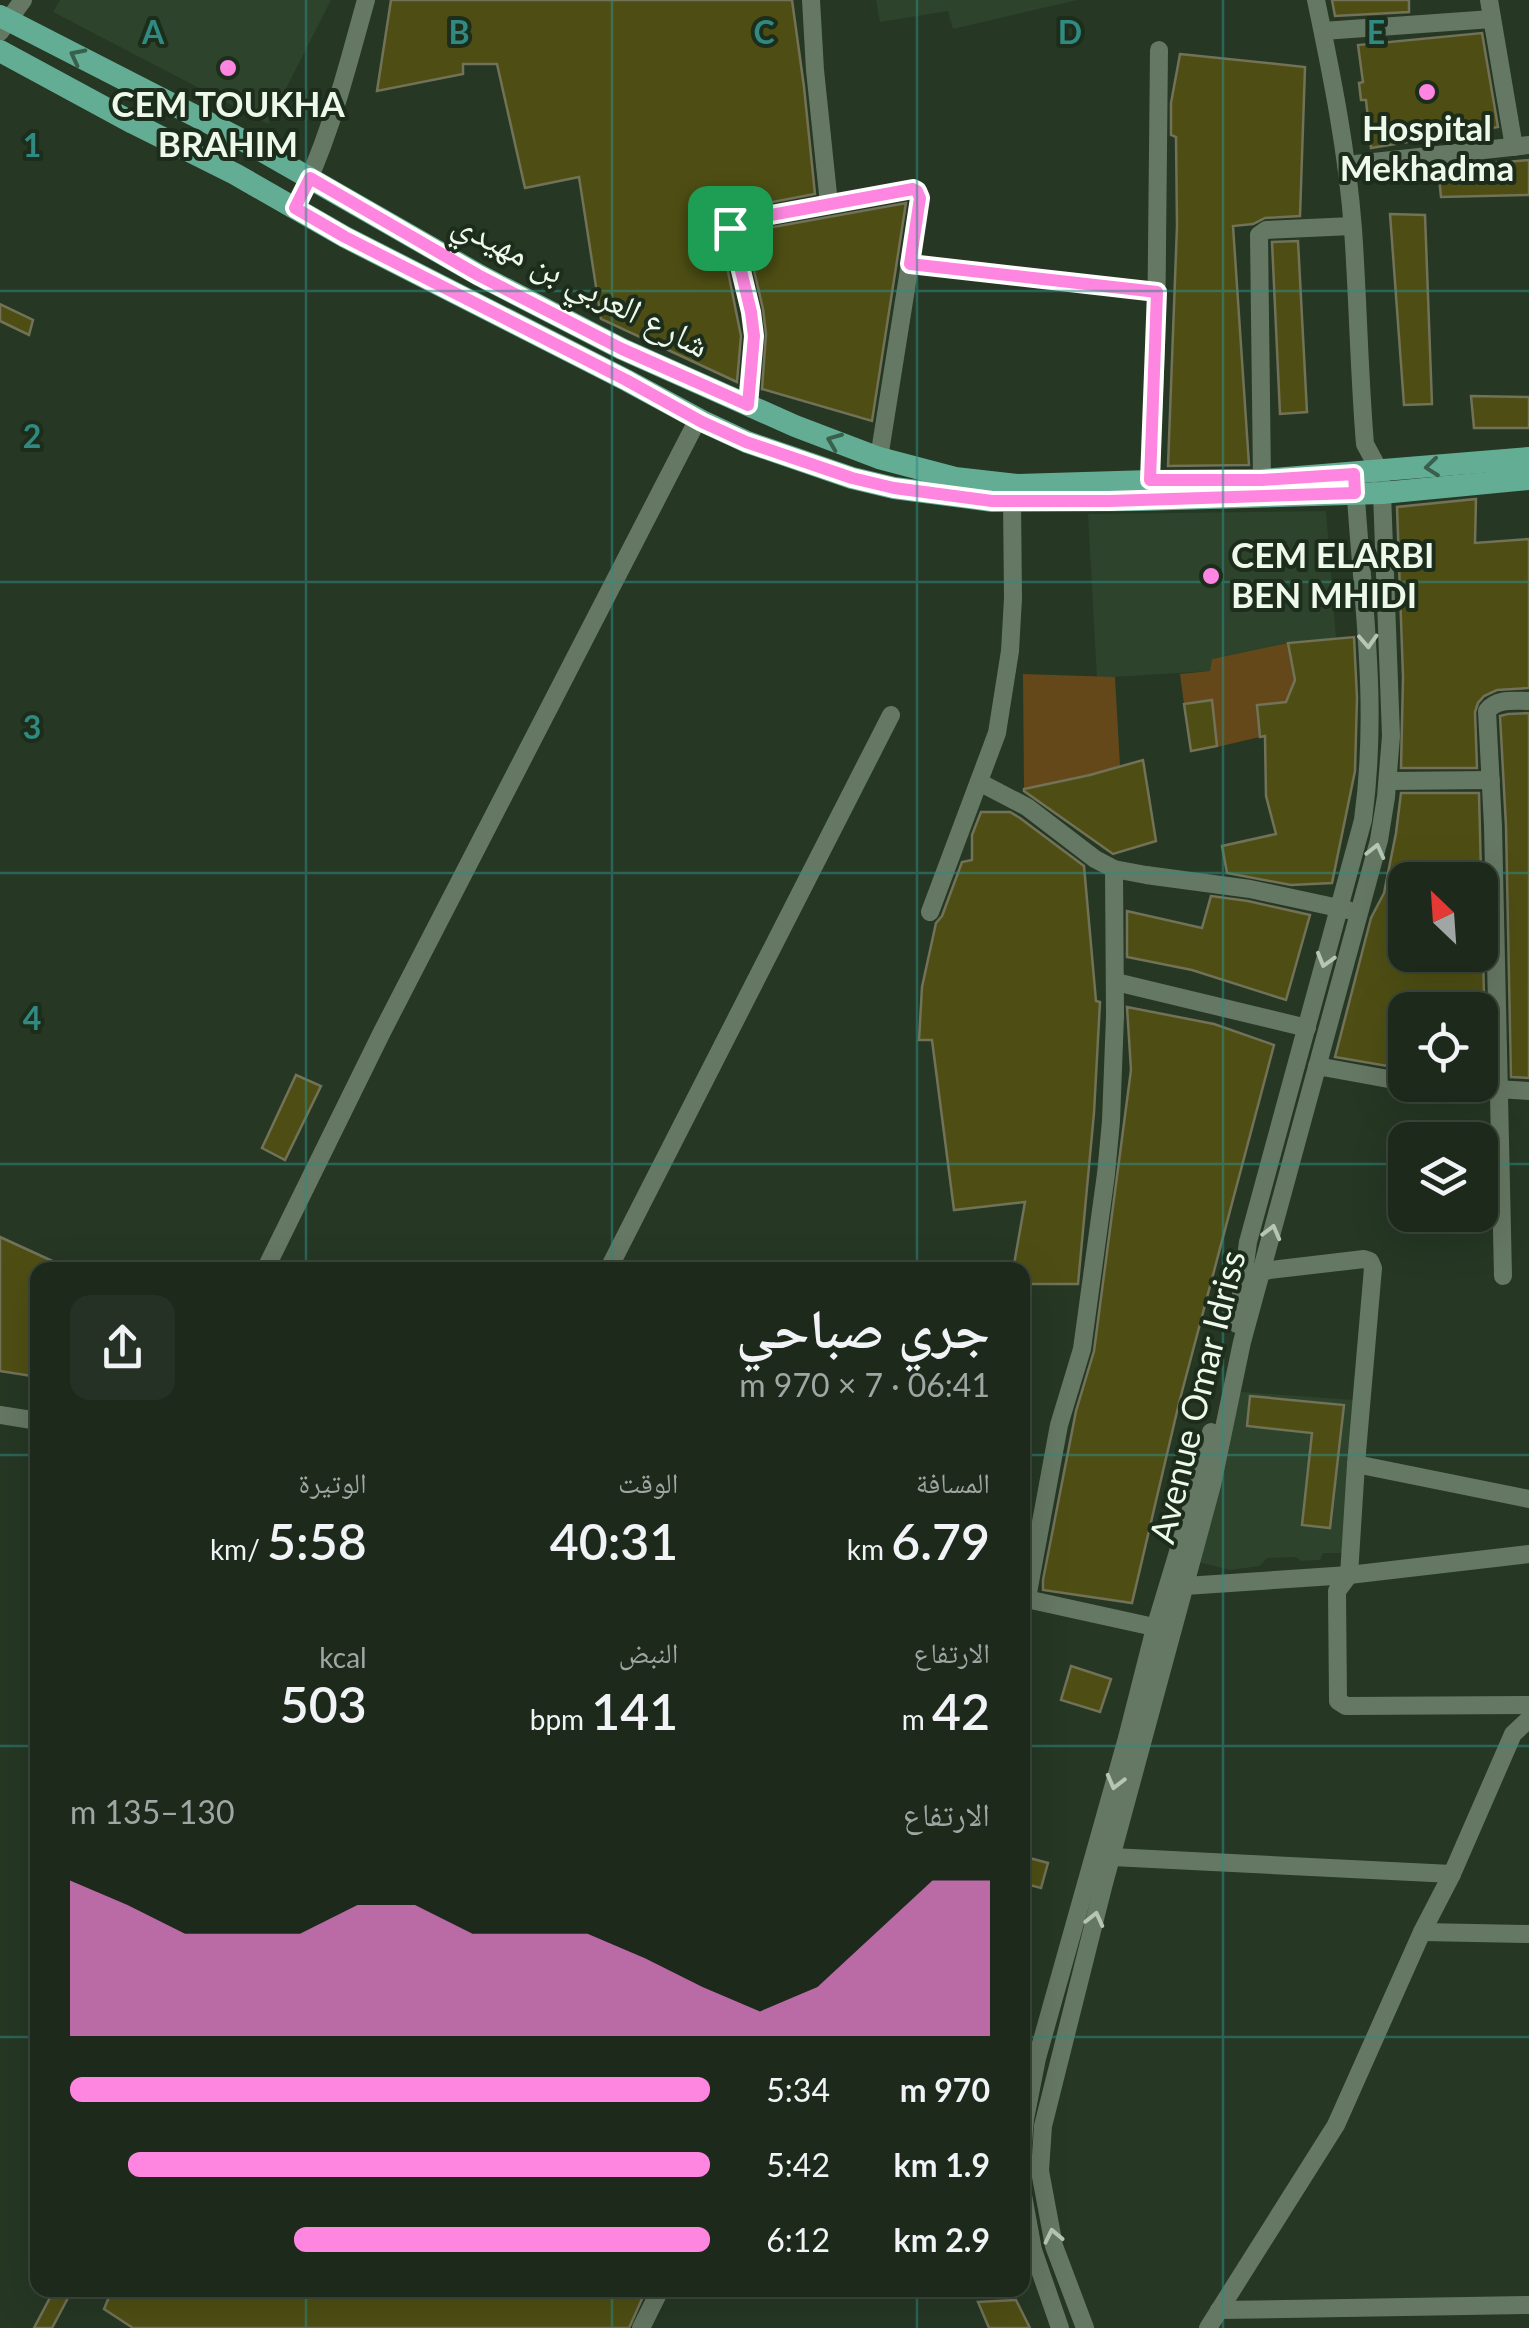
<!DOCTYPE html>
<html lang="ar">
<meta charset="utf-8">
<style>
:root{--surface:#1c291b;--page:#253124;--text:#f1f3f6;--muted:#a0a6a3;--line:#3a453a;--accent:#fe86e0}
body{margin:0;font-family:Lato,"Noto Naskh Arabic",sans-serif;background:var(--page);color:var(--text);direction:rtl;height:100vh;display:flex;flex-direction:column;font-size:38px;white-space:nowrap}
*{box-sizing:border-box;margin:0}
p{font-size:32px;color:var(--muted)}
.icon{flex:none;width:55px;height:55px;fill:none;stroke:currentColor;stroke-width:2;stroke-linecap:round;stroke-linejoin:round}
.map{position:relative;flex:1;overflow:hidden;direction:ltr}
.drawer{position:absolute;left:30px;top:1262px;width:1000px;height:1035px;display:flex;flex-direction:column;background:var(--surface);border-radius:20px;box-shadow:0 10px 40px #0002,0 0 0 2px var(--line);direction:rtl}
.drawer>*{flex:none}
.needle{width:65px;rotate:335deg}
.tools{position:absolute;left:1388px;top:862px;display:grid;gap:20px}
.tools a{display:grid;place-items:center;width:110px;height:110px;border-radius:20px;background:var(--surface);box-shadow:0 10px 40px #0002,0 0 0 2px var(--line);font-size:50px}
.pin{position:absolute;display:grid;place-items:center;width:85px;height:85px;color:#fff;margin:-42px;border-radius:20px;box-shadow:0 5px 15px #0006}
.round{display:grid;place-items:center;flex:none;width:105px;height:105px;border-radius:20px;background:var(--page)}
.head{display:flex;align-items:center;justify-content:space-between;height:170px;padding:0 40px}
h1{font-size:55px;font-weight:600;line-height:75px}
.metrics{display:grid;grid-template-columns:repeat(3,1fr);gap:15px;height:170px;padding:10px 40px}
.metrics div{display:grid;align-content:center}
.metrics b{font-size:50px;font-weight:600}
.metrics small{font-size:28px;font-weight:400}
.metrics p{font-size:28px}
.chart{height:280px;padding:20px 40px}
.chart p{display:flex;justify-content:space-between}
.chart svg{width:100%;height:180px;margin-top:10px;fill:var(--accent);opacity:.7}
ul{padding:0 40px;list-style:none;font-size:32px}
li{display:grid;grid-template-columns:160px 120px 1fr;align-items:center;height:75px}
li i{height:25px;border-radius:12px;background:var(--accent)}
.map>svg:first-child{display:block}
.built{fill:#2d432b}
.green{fill:#64481a}
.building{fill:#4e4e14;stroke:#717257;stroke-width:2.5;fill-rule:evenodd}
.lines{fill:none;stroke-linecap:round;stroke-linejoin:round}
.minor{stroke:#657863;stroke-width:18}
.major{stroke:#64ad95;stroke-width:22}
.oneway{stroke:#39604c}
.oneway2{stroke:#b7c5b5}
.route-casing{stroke:#fff;stroke-width:20}
.route{stroke:#fe86e0;stroke-width:12}
.grid{fill:none;stroke:#308a81;stroke-width:2.5;stroke-opacity:0.55}
.poi-dot{fill:#fe86e0;stroke:#1c2d1b;stroke-width:4}
.labels{text-anchor:middle;stroke-width:8;stroke-linejoin:round;paint-order:stroke}
.poi-label{font-size:35px;font-weight:bold;fill:#eef9ec;stroke:#1c2d1b}
.street-label{font-size:35px;fill:#eef9ec;stroke:#1c2d1b}
.grid-label{font-size:32px;text-anchor:middle;font-weight:bold;fill:#308a81;stroke:#1c2d1b;stroke-width:8;stroke-linejoin:round;paint-order:stroke}
</style>
<div class="map">
<svg width="1529" height="2328" viewBox="0 0 1529 2328">
<rect width="100%" height="100%" fill="#263724"/>
<g class="built">
<path d="M 60,0 L 331,0 L 268,124 L 53,12 Z"/>
<path d="M 876,0 L 1077,0 L 953,29 L 948,11 L 880,22 Z"/>
<path d="M 1326,511 L 1336,639 L 1288,643 L 1212,659 L 1211,671 L 1097,678 L 1088,514 Z"/>
<path d="M 1241,1392 L 1355,1400 L 1348,1450 L 1342,1553 L 1323,1553 L 1320,1560 L 1302,1561 L 1295,1557 L 1267,1558 L 1260,1566 L 1230,1570 L 1198,1562 Z"/>
</g>
<g class="green">
<path d="M 1288,643 L 1295,680 L 1286,702 L 1257,705 L 1260,737 L 1217,747 L 1212,700 L 1184,704 L 1180,674 L 1210,671 L 1212,659 Z"/>
<path d="M 1023,674 L 1115,677 L 1120,766 L 1090,775 L 1024,789 Z"/>
</g>
<g class="building">
<path d="M 391,0 L 792,0 L 804,87 L 815,194 L 735,209 L 724,214 L 718,222 L 741,336 L 737,382 L 601,319 L 579,177 L 525,188 L 497,64 L 463,64 L 463,74 L 377,91 Z"/>
<path d="M 1332,0 L 1409,0 L 1409,12 L 1335,16 Z"/>
<path d="M 1482,33 L 1498,127 L 1371,148 L 1366,100 L 1361,100 L 1359,83 L 1363,82 L 1358,45 Z"/>
<path d="M 1180,54 L 1305,67 L 1300,216 L 1265,218 L 1253,224 L 1233,226 L 1249,465 L 1168,466 L 1177,226 L 1176,137 L 1171,135 L 1171,103 Z"/>
<path d="M 1529,160 L 1529,195 L 1441,197 L 1438,168 Z"/>
<path d="M 906,203 L 872,421 L 762,389 L 766,334 L 763,309 L 745,232 Z"/>
<path d="M 1390,214 L 1425,215 L 1432,404 L 1404,405 Z"/>
<path d="M 1298,241 L 1307,412 L 1280,414 L 1272,242 Z"/>
<path d="M 0,304 L 33,320 L 29,335 L 0,321 Z"/>
<path d="M 1471,396 L 1529,397 L 1529,428 L 1474,428 Z"/>
<path d="M 1476,499 L 1475,543 L 1529,539 L 1529,688 L 1497,690 L 1484,696 L 1478,703 L 1475,712 L 1477,768 L 1401,768 L 1403,677 L 1397,507 Z"/>
<path d="M 1354,637 L 1357,698 L 1355,771 L 1332,883 L 1291,885 L 1227,873 L 1222,846 L 1276,834 L 1266,796 L 1265,736 L 1260,737 L 1257,705 L 1286,702 L 1295,680 L 1288,643 Z"/>
<path d="M 1212,700 L 1217,746 L 1191,751 L 1184,704 Z"/>
<path d="M 1529,713 L 1529,1078 L 1511,1077 L 1506,826 L 1500,716 L 1508,714 Z"/>
<path d="M 1143,760 L 1156,841 L 1113,854 L 1024,791 L 1024,789 L 1090,775 Z"/>
<path d="M 1401,793 L 1479,793 L 1486,1076 L 1480,1076 L 1480,1010 L 1405,1010 L 1405,1069 L 1335,1057 L 1371,918 L 1384,893 L 1396,833 ZM 1405,880 L 1480,880 L 1480,955 L 1405,955 Z"/>
<path d="M 981,812 L 1010,812 L 1020,818 L 1084,866 L 1096,1001 L 1100,1002 L 1094,1113 L 1078,1284 L 1022,1284 L 1022,1270 L 1013,1270 L 1025,1202 L 954,1210 L 932,1040 L 919,1040 L 922,987 L 936,923 L 942,916 L 962,862 L 972,860 L 972,835 Z"/>
<path d="M 1211,896 L 1248,901 L 1310,915 L 1286,1000 L 1192,970 L 1127,957 L 1127,911 L 1202,928 Z"/>
<path d="M 1127,1007 L 1214,1024 L 1274,1045 L 1179,1403 L 1132,1603 L 1043,1590 L 1043,1580 L 1076,1411 L 1094,1351 L 1131,1070 Z"/>
<path d="M 296,1075 L 321,1086 L 285,1160 L 262,1148 Z"/>
<path d="M 0,1237 L 72,1270 L 38,1270 L 38,1377 L 0,1371 Z"/>
<path d="M 1250,1396 L 1344,1405 L 1330,1528 L 1302,1525 L 1312,1433 L 1247,1426 Z"/>
<path d="M 1071,1666 L 1111,1679 L 1100,1712 L 1061,1700 Z"/>
<path d="M 1022,1856 L 1048,1863 L 1041,1888 L 1022,1883 Z"/>
<path d="M 54,2290 L 69,2296 L 52,2328 L 34,2328 Z"/>
<path d="M 112,2290 L 646,2290 L 629,2328 L 133,2328 L 104,2309 Z"/>
<path d="M 1016,2300 L 1030,2328 L 989,2328 L 978,2302 Z"/>
</g>
<g class="lines">
<g class="minor">
<path d="M 811,0 L 815,70 L 829,204"/>
<path d="M 1489,0 L 1514,147"/>
<path d="M 1323,31 L 1492,19"/>
<path d="M 0,32 L 23,0"/>
<path d="M 1346,165 L 1529,145"/>
<path d="M 295,208 C 329,143 346,71 366,0"/>
<path d="M 910,264 L 1157,292"/>
<path d="M 748,405 L 754,336 L 751,312 L 730,225 L 738,221 L 913,189 L 919,194 L 919,207 L 879,458"/>
<path d="M 1262,480 L 1259,235 L 1266,230 L 1352,226"/>
<path d="M 1150,481 L 1156,348 L 1159,50"/>
<path d="M 1388,781 L 1491,780"/>
<path d="M 979,782 L 1027,807 L 1095,859 L 1114,869 L 1146,875 L 1250,889 L 1348,910"/>
<path d="M 930,912 L 997,733 L 1010,651 L 1013,598 L 1012,500"/>
<path d="M 1116,982 L 1307,1028"/>
<path d="M 1317,1066 L 1405,1082"/>
<path d="M 1427,1085 L 1529,1091"/>
<path d="M 265,1270 L 382,1032 L 698,419"/>
<path d="M 608,1270 L 891,715"/>
<path d="M 1262,1271 L 1364,1259 L 1370,1261 L 1373,1268 L 1356,1464 L 1349,1575 L 1337,1591 L 1338,1701 L 1346,1706 L 1529,1705"/>
<path d="M 1503,1276 L 1493,826 L 1487,711 C 1497,698 1514,701 1529,701"/>
<path d="M 1237,1324 L 1248,1242 L 1363,820 C 1379,702 1362,599 1355,483"/>
<path d="M 0,1415 L 38,1421"/>
<path d="M 1356,1464 L 1529,1499"/>
<path d="M 1185,1586 L 1349,1575 L 1529,1554"/>
<path d="M 1022,1598 L 1163,1629"/>
<path d="M 1027,1598 L 1059,1425 L 1082,1349 L 1106,1174 L 1111,1121 L 1115,1016 L 1114,869"/>
<path d="M 1112,1857 L 1452,1874"/>
<path d="M 1422,1932 L 1529,1934"/>
<path d="M 1022,2155 L 1025,2119 L 1037,2058 L 1127,1738 L 1155,1628 L 1204,1466 L 1211,1432"/>
<path d="M 1022,2190 L 1033,2250 L 1060,2328"/>
<path d="M 1219,2310 L 1529,2305"/>
<path d="M 641,2328 L 660,2290"/>
<path d="M 1085,2328 L 1054,2246 L 1040,2171 L 1043,2126 L 1103,1887 L 1212,1485 L 1242,1342 L 1379,840 L 1386,797 L 1391,736 L 1382,493 L 1380,472 L 1365,444 C 1359,372 1358,300 1353,229 C 1347,151 1332,76 1316,0"/>
<path d="M 1208,2328 L 1336,2125 L 1422,1932 L 1452,1874 L 1513,1734 L 1529,1719"/>
</g>
<g class="major">
<path d="M 0,16 L 248,143 L 479,275 L 622,349 L 795,426 L 879,458 L 955,478 L 1018,485 L 1150,481 L 1262,480 L 1529,458"/>
<path d="M 0,51 L 133,123 L 235,174 L 345,237 L 626,380 L 702,421 L 747,442 L 852,478 L 894,488 L 993,501 L 1139,500 L 1382,493 L 1529,479"/>
</g>
</g>
<defs><path id="oneway-chevron" d="M-2-3.5L2.5 0L-2 3.5" fill="none" stroke-width="1.6" stroke-linecap="round" stroke-linejoin="round" transform="scale(2.5)"/></defs>
<g class="oneway">
<use href="#oneway-chevron" transform="translate(77 56) rotate(-153)"/>
<use href="#oneway-chevron" transform="translate(834 441) rotate(-158)"/>
<use href="#oneway-chevron" transform="translate(1432 467) rotate(174)"/>
</g>
<g class="oneway2">
<use href="#oneway-chevron" transform="translate(1368 641) rotate(87)"/>
<use href="#oneway-chevron" transform="translate(1376 851) rotate(-76)"/>
<use href="#oneway-chevron" transform="translate(1325 960) rotate(106)"/>
<use href="#oneway-chevron" transform="translate(1272 1232) rotate(-75)"/>
<use href="#oneway-chevron" transform="translate(1115 1782) rotate(105)"/>
<use href="#oneway-chevron" transform="translate(1095 1919) rotate(-76)"/>
<use href="#oneway-chevron" transform="translate(1053 2236) rotate(-102)"/>
</g>
<g class="lines">
<g class="route-casing">
<path id="route" d="M 310,178 L 478,275 L 622,349 L 748,405 L 754,336 L 751,312 L 730,225 L 738,221 L 913,189 L 917,191 L 920,198 L 910,264 L 1157,292 L 1150,480 L 1262,480 L 1354,474 L 1355,493 L 1109,501 L 992,501 L 894,488 L 852,478 L 746,442 L 702,422 L 626,380 L 345,237 L 295,208 Z"/>
</g>
<use href="#route" class="route"/>
</g>
<path class="grid" d="M 306,0 L 306,1270M 612,0 L 612,1270M 917,0 L 917,1270M 1223,0 L 1223,2328M 0,291 L 1529,291M 0,582 L 1529,582M 0,873 L 1529,873M 0,1164 L 1405,1164M 1480,1164 L 1529,1164M 0,1455 L 38,1455M 1022,1455 L 1529,1455M 0,1746 L 38,1746M 1022,1746 L 1529,1746M 0,2037 L 38,2037M 1022,2037 L 1529,2037M 306,2290 L 306,2328M 612,2290 L 612,2328M 917,2290 L 917,2328"/>
<g class="poi-dot">
<circle cx="228" cy="68" r="10"/>
<circle cx="1427" cy="92" r="10"/>
<circle cx="1211" cy="576" r="10"/>
</g>
<g class="labels">
<g class="poi-label">
<text x="228" y="117">CEM TOUKHA<tspan x="228" dy="40">BRAHIM</tspan></text>
<text x="1427" y="141">Hospital<tspan x="1427" dy="40">Mekhadma</tspan></text>
<text x="1231" y="568" text-anchor="start">CEM ELARBI<tspan x="1231" dy="40">BEN MHIDI</tspan></text>
</g>
<g class="street-label">
<text transform="translate(581 284) rotate(27)" y="12">شارع العربي بن مهيدي</text>
<text transform="translate(1198 1397) rotate(-76)" y="12">Avenue Omar Idriss</text>
</g>
</g>
<g class="grid-label">
<text x="153" y="44">A</text>
<text x="459" y="44">B</text>
<text x="764" y="44">C</text>
<text x="1070" y="44">D</text>
<text x="1376" y="44">E</text>
<text x="32" y="157">1</text>
<text x="32" y="448">2</text>
<text x="32" y="739">3</text>
<text x="32" y="1030">4</text>
</g>
</svg>
<div class="tools">
<a><svg class="needle" viewBox="-14 -14 28 28"><path d="M0-13l5 13h-10z" fill="#e53935"/><path d="M0 13l5-13h-10z" fill="#a0a6a3"/></svg></a>
<a><svg class="icon" aria-label="locate" viewBox="0 0 24 24"><circle cx="12" cy="12" r="6"/><path d="M12 2v4M12 18v4M2 12h4M18 12h4"/></svg></a>
<a><svg class="icon" aria-label="layers" viewBox="0 0 24 24"><path d="M12 4l9 5-9 5-9-5zM3 14l9 5 9-5"/></svg></a>
</div>
<div class="pin" style="left:730px;top:228px;background:#1e9e55"><svg class="icon" aria-label="arrive" viewBox="0 0 24 24"><path d="M6 21V4h12l-3 4 3 4H6"/></svg></div>
<section class="drawer">
<div class="head"><div><h1>جري صباحي</h1><p>06:41 · 7 × 970 m</p></div><a class="round"><svg class="icon" aria-label="share" viewBox="0 0 24 24"><path d="M12 15V3M7 8l5-5 5 5M5 13v7h14v-7"/></svg></a></div>
<div class="metrics">
<div><p>المسافة</p><b>6.79<small> km</small></b></div>
<div><p>الوقت</p><b>40:31</b></div>
<div><p>الوتيرة</p><b>5:58<small> /km</small></b></div>
</div>
<div class="metrics">
<div><p>الارتفاع</p><b>42<small> m</small></b></div>
<div><p>النبض</p><b>141<small> bpm</small></b></div>
<div><p>kcal</p><b>503</b></div>
</div>
<div class="chart"><p><span>الارتفاع</span>130–135 m</p>
<svg viewBox="0 0 160 44" preserveAspectRatio="none"><path d="M0 44V6L10 12L20 19L30 19L40 19L50 12L60 12L70 19L80 19L90 19L100 25L110 32L120 38L130 32L140 19L150 6L160 6V44z"/></svg>
</div>
<ul>
<li><b>970 m</b>5:34<i style="width:100%"></i></li>
<li><b>1.9 km</b>5:42<i style="width:91%"></i></li>
<li><b>2.9 km</b>6:12<i style="width:65%"></i></li>
</ul>
</section>
</div>
